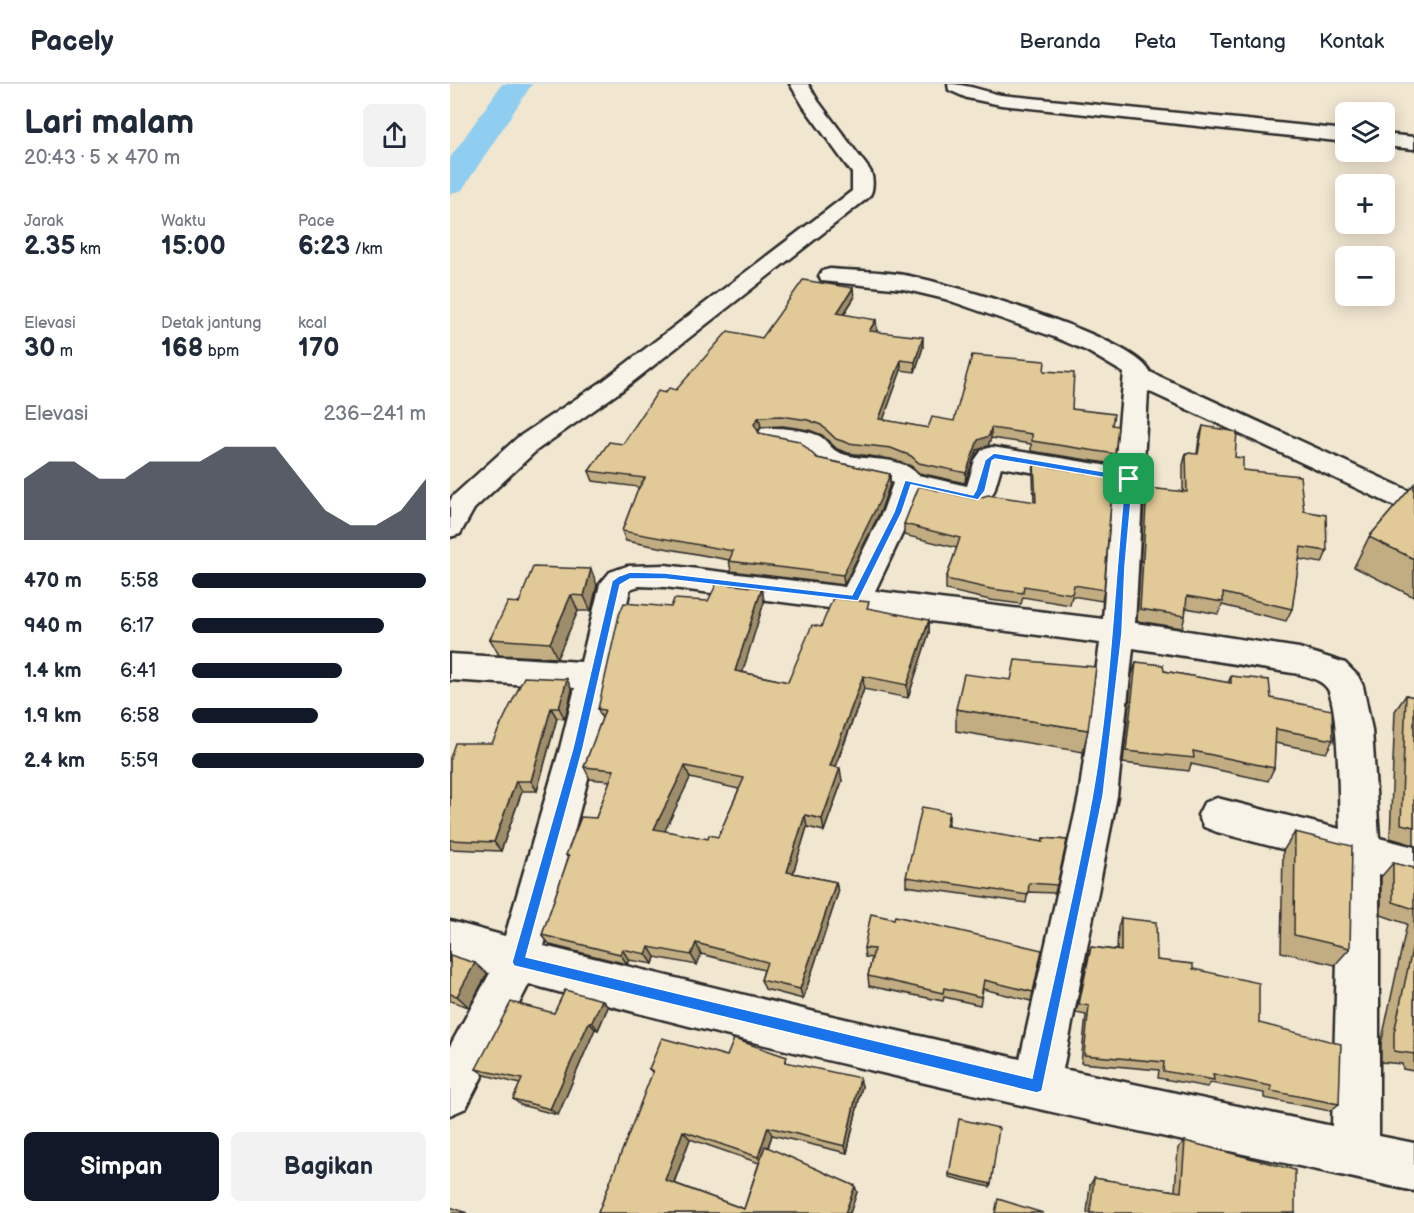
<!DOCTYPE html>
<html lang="id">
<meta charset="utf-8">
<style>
:root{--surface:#fff;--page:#f2f2f3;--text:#1f2937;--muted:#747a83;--line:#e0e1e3;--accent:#111827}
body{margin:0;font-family:"Balsamiq Sans",sans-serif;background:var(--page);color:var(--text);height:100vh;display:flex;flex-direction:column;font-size:22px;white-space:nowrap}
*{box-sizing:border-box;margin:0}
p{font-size:20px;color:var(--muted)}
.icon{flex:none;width:33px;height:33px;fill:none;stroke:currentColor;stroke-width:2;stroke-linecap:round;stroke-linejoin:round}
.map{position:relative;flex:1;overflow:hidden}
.details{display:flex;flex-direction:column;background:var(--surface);width:450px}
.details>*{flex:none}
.buttons{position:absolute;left:885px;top:18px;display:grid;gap:12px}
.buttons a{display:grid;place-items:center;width:60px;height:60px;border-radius:9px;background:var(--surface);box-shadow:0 3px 15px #0003;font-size:30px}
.pin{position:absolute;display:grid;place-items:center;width:51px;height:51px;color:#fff;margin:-26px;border-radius:12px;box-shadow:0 3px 9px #0006}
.round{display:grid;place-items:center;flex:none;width:63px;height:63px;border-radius:9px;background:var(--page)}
.head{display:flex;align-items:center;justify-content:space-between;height:102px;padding:0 24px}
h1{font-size:33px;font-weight:600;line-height:45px}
.stats{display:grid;grid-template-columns:repeat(3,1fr);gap:9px;height:102px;padding:6px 24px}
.stats div{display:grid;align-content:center}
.stats b{font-size:26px;font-weight:600}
.stats small{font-size:16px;font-weight:400}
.stats p{font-size:16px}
.chart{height:168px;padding:12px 24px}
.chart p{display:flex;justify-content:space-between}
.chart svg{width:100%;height:108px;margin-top:6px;fill:var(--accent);opacity:.7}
.button{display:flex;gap:12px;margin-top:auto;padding:12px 24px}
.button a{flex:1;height:69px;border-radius:9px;background:var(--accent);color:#fff;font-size:24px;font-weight:600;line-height:69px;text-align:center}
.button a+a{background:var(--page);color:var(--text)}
ul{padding:0 24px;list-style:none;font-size:20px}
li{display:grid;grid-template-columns:96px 72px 1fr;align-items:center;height:45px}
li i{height:15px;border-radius:8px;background:var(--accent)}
header{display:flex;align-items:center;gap:36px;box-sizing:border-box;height:84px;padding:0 30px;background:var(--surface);border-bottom:2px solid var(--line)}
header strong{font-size:28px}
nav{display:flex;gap:33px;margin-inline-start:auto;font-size:21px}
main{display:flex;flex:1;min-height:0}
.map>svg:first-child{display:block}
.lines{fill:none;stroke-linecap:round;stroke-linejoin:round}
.river{fill:#8fcef0;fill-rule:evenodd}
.minor-casing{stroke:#2b2b2b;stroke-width:5}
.minor{fill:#f7f3e8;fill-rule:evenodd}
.wall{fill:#c2ad83;stroke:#2b2b2b;stroke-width:1.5;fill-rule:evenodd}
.shaded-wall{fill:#9e8d6a;stroke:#2b2b2b;stroke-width:1.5}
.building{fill:#e2c998;stroke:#2b2b2b;stroke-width:1.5;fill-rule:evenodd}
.route{fill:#1a73e8;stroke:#fff;stroke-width:1.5;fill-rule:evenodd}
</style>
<header>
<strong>Pacely</strong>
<nav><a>Beranda</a><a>Peta</a><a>Tentang</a><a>Kontak</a></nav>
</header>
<main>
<section class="details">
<div class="head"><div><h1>Lari malam</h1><p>20:43 · 5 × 470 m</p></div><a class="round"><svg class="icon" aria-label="share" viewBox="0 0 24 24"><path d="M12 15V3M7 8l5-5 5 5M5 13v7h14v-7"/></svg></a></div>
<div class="stats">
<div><p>Jarak</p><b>2.35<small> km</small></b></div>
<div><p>Waktu</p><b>15:00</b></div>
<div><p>Pace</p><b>6:23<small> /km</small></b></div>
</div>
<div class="stats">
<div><p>Elevasi</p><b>30<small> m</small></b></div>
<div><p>Detak jantung</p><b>168<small> bpm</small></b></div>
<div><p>kcal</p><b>170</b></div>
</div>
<div class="chart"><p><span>Elevasi</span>236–241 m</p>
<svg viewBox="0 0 160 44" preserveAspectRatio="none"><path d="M0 44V19L10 12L20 12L30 19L40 19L50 12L60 12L70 12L80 6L90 6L100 6L110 19L120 32L130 38L140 38L150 32L160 19V44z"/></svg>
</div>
<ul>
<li><b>470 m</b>5:58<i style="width:100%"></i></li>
<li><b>940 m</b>6:17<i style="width:82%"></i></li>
<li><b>1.4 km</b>6:41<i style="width:64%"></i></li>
<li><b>1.9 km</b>6:58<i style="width:54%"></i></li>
<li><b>2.4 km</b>5:59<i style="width:99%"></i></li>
</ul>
<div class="button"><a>Simpan</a><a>Bagikan</a></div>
</section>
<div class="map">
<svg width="964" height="1129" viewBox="0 0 964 1129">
<rect width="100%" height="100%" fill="#f1e6d0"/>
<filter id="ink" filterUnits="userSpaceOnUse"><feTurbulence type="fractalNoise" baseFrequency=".0167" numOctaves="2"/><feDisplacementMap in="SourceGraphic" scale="12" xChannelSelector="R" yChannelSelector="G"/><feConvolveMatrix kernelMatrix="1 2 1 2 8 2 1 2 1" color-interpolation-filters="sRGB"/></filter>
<g filter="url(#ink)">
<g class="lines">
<path class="river" d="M 52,0 L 82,0 L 12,106 L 0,110 L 0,74 Z"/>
<g class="minor-casing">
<g id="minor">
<path d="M 340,0 L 358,0 L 368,17 L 419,85 C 424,92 424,106 419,113 L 171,307 L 87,366 L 24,425 L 10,450 L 0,453 L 0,417 L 3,412 L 67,354 L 153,297 L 402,107 L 402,89 L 354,23 Z"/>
<path d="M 498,0 C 517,0 532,7 551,11 L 896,46 L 896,58 L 551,21 L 517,14 L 499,6 Z"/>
<path d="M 934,50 L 964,53 L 964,65 L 934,62 Z"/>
<path d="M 380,185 C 404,187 429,187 454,191 C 496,198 684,253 700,288 L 964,409 L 964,431 L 698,307 L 685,539 L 849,564 L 895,579 L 908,592 L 913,602 L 922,646 L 929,754 L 964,763 L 964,799 L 929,790 L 929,1052 L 964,1059 L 964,1107 C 668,1043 372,980 79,900 L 16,1024 L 0,1031 L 0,962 L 40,889 L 0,877 L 0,837 L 55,852 L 110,664 L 125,604 L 0,596 L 0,570 L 131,578 L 150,500 L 160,488 L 177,482 L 215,481 L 395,503 L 433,427 L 443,399 L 436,395 L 369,382 L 351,365 L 311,357 L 308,351 L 311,345 C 324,342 360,346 371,353 C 377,357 381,365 388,368 C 413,380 448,368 468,391 L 517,402 L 525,376 L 532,366 L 542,363 L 665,383 L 674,289 L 637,267 L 604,253 L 495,215 L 453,205 L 372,197 L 369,192 L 372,187 ZM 551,383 L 663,402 L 653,535 L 425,507 L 463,427 L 468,410 L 525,424 L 535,421 L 544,407 ZM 189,502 L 215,503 L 650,559 L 629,712 L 570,975 L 369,929 L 94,862 L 146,664 L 180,505 ZM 683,564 L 849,590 C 860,594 870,595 877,604 C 889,620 889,720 890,745 L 767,714 L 754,719 L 748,731 L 754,743 L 767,748 L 890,780 L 882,1042 L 613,985 L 667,712 Z"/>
</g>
</g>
<use href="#minor" class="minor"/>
</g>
<g class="wall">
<path d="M 404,214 L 394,230 L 427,246 L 426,248 L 473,263 L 465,288 L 451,286 L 433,336 L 478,344 L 504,337 L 594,287 L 622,325 L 662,341 L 665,370 L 663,380 L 581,367 L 581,360 L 541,354 L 538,362 L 527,366 L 515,399 L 469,389 L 461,382 L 441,375 L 398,369 L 387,365 L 372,351 L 359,346 L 333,342 L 311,343 L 308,347 L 309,349 L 367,374 L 440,390 L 440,400 L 431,426 L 394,501 L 281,487 L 279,476 L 176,457 L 172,447 L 189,403 L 143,397 L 139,387 L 173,360 L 215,309 L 226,306 L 312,254 Z"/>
<path d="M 753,342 L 785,373 L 793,386 L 854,427 L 877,467 L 872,479 L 849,475 L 842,525 L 836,537 L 772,521 L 768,530 L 736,524 L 735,532 L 732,544 L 687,537 L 694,416 L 697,404 L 733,408 L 733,381 L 736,369 L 747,370 L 749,354 Z"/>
<path d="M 584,380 L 654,506 L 652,517 L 622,512 L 620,521 L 573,513 L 571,520 L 540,516 L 496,506 L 496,495 L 507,464 L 454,451 L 454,440 L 525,415 L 584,418 L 583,391 Z"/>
<path d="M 964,400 L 964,513 L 904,483 L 919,453 Z"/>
<path d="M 147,501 L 141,527 L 128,527 L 107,574 L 49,571 L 40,555 L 69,519 Z"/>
<path d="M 312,504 L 314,518 L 292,588 L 338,598 L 371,543 L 419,525 L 479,536 L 479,549 L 458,614 L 414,605 L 386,683 L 392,697 L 374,747 L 357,743 L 343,789 L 386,798 L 388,809 L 353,915 L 315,905 L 311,896 L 314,886 L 251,870 L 247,881 L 205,873 L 203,880 L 179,876 L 177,880 L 100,861 L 92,851 L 118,775 L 116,771 L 146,734 L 160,697 L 140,695 L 134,683 L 152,635 L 148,625 L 221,523 L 258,517 ZM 240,694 L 289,705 L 268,753 L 258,755 L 214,747 Z"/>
<path d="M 686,578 L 714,587 L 778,599 L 781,592 L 821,614 L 883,656 L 876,669 L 825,659 L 824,684 L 818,697 L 741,680 L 739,687 L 673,679 L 682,591 Z"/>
<path d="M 122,606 L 115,635 L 107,634 L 87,707 L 72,707 L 51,767 L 0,765 L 0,674 L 42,659 Z"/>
<path d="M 956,611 L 964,613 L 964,761 L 940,754 L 945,627 Z"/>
<path d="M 506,625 L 638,646 L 633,668 L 506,647 Z"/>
<path d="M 499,728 L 497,743 L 593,758 L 593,754 L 617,756 L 605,809 L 578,808 L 576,819 L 456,802 L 456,793 Z"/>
<path d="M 845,748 L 900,864 L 885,881 L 831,868 L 833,767 Z"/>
<path d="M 943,779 L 964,784 L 964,987 L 953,985 L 952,980 L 931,978 L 931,960 L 957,840 L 931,831 L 931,793 Z"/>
<path d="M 671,834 L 707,876 L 743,885 L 809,939 L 889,1020 L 880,1027 L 814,1014 L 814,1009 L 761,999 L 757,1003 L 708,994 L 709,986 L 631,979 L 636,931 L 626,929 L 638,873 L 641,863 L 667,866 L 668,843 Z"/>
<path d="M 414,864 L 592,866 L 581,917 L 533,905 L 530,921 L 494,913 L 493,917 L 419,902 L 418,892 L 422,874 L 415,873 Z"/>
<path d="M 0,871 L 37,890 L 19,923 L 0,917 Z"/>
<path d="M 158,923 L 148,946 L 145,945 L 108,1031 L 71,1021 L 63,1015 L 70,1000 L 35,991 L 26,985 L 104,929 Z"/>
<path d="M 339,979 L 412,1002 L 397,1069 L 322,1051 L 318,1064 L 407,1108 L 400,1129 L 148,1129 L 203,989 L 199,985 ZM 240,1055 L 309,1079 L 294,1125 L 224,1099 Z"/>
<path d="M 735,1057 L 845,1129 L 637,1129 L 640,1101 L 644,1094 L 725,1107 L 728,1064 Z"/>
<path d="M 499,1090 L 541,1100 L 540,1103 L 499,1093 Z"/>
</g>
<g class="shaded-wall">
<path d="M 403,204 L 404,214 L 388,239 L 387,229 Z"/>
<path d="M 426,236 L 427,246 L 420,257 L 419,247 Z"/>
<path d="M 473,253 L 473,263 L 465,288 L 465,278 Z"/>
<path d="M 451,276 L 451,286 L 430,345 L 429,335 Z"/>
<path d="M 309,333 L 311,343 L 306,350 L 304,340 Z"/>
<path d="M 541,344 L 541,354 L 538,362 L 527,366 L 515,399 L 516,389 L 528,356 Z"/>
<path d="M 440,390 L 440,400 L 431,426 L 394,501 L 393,491 Z"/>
<path d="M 141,485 L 147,501 L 141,527 L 134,512 Z"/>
<path d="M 312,504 L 314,518 L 289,600 L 285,587 Z"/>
<path d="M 121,511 L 128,527 L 107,574 L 100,559 Z"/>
<path d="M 479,536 L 479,549 L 458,614 L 457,601 Z"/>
<path d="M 413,592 L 414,605 L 381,694 L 380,682 Z"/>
<path d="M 117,595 L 122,606 L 115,635 L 109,624 Z"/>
<path d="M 101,624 L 107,634 L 87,707 L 81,697 Z"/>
<path d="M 235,682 L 240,694 L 210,757 L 204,745 Z"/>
<path d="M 390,684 L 392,697 L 374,747 L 372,735 Z"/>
<path d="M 66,697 L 72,707 L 51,767 L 44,758 Z"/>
<path d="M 499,728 L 499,737 L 495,752 L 496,742 Z"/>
<path d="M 355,731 L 357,743 L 340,799 L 337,788 Z"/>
<path d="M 386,798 L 388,809 L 353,915 L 350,905 Z"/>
<path d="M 246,859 L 251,870 L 247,881 L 241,871 Z"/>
<path d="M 199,863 L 205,873 L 203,880 L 196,870 Z"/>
<path d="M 172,865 L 179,876 L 177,880 L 170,870 Z"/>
<path d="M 25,879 L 37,890 L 19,923 L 7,912 Z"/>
<path d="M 152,916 L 158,923 L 148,946 L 142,938 Z"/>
<path d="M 139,938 L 145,945 L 108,1031 L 100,1025 Z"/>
<path d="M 410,994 L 412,1002 L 397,1069 L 395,1062 Z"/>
<path d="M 318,1043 L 322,1051 L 312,1080 L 308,1073 Z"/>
<path d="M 233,1047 L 240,1055 L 222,1103 L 215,1096 Z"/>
<path d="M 405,1102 L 407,1108 L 400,1129 L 395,1129 Z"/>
</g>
<g class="building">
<path d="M 353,196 L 403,204 L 387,229 L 426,236 L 419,247 L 473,253 L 465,278 L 451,276 L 429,335 L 478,344 L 482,333 L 504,337 L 522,271 L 595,277 L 594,287 L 624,289 L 622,325 L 664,330 L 662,341 L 668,342 L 665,370 L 582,357 L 582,350 L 541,344 L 539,352 L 528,356 L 516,389 L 469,379 L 461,372 L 441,364 L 398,359 L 386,355 L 371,341 L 358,336 L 331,332 L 309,333 L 304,340 L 309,349 L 349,357 L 367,374 L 440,390 L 430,416 L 393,491 L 279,477 L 283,467 L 172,447 L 187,407 L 195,394 L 139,387 L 159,358 L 173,360 L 208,307 L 215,309 L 219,304 L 226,306 L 278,247 L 312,254 Z"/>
<path d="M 753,342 L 787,348 L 785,373 L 793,374 L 793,386 L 850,392 L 854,427 L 876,431 L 877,467 L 851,463 L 842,525 L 773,509 L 773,518 L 737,512 L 735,532 L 690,525 L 697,404 L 737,408 L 736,369 L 748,370 Z"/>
<path d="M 584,380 L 663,393 L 654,506 L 624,501 L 622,510 L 574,502 L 573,509 L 541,505 L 496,495 L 510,454 L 454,440 L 469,402 L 525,415 L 538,411 L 586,418 Z"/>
<path d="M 964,400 L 964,475 L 919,453 Z"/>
<path d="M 83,483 L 141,485 L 134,512 L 121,511 L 100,559 L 40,555 L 58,518 L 69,519 Z"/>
<path d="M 267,499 L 312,504 L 285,587 L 338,598 L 362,541 L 371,543 L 383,514 L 419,518 L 417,524 L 479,536 L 457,601 L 413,592 L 380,682 L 390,684 L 372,735 L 355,731 L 337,788 L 386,798 L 350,905 L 311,896 L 317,878 L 246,859 L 241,871 L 199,863 L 196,870 L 172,865 L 170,870 L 92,851 L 119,772 L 116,771 L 131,733 L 146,734 L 164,686 L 134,683 L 155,626 L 148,625 L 169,531 L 174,519 L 221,523 L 224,515 L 258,517 ZM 235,682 L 294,694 L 268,753 L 259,751 L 258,755 L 204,745 Z"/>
<path d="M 565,576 L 646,583 L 638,646 L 506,625 L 514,590 L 561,596 Z"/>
<path d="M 686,578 L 713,581 L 714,587 L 781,599 L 781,592 L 819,596 L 821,614 L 882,626 L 883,656 L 826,645 L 824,684 L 743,667 L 744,674 L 676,667 Z"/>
<path d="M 74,593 L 117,595 L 109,624 L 101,624 L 81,697 L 66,697 L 44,758 L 0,756 L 0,674 L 5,659 L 42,659 Z"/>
<path d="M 956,611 L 964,613 L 964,743 L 951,740 Z"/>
<path d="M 472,723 L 499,728 L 496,742 L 593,758 L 593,754 L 617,756 L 607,801 L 579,799 L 578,811 L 456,793 Z"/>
<path d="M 845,748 L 902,762 L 900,864 L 844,851 Z"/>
<path d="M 943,779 L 964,784 L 964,825 L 943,818 Z"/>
<path d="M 421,830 L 444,835 L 445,832 L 592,866 L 583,908 L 534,896 L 531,913 L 494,904 L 493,909 L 418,892 L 424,865 L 414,864 Z"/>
<path d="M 671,834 L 706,838 L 707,876 L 743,880 L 743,885 L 809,899 L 809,939 L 891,960 L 889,1020 L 821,1007 L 821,1002 L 763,990 L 764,996 L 713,987 L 714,978 L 634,971 L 639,922 L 629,920 L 641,863 L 671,867 Z"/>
<path d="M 964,856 L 964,970 L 944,967 L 944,949 Z"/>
<path d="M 0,871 L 25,879 L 7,912 L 0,910 Z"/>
<path d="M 115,906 L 152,916 L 142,938 L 139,938 L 100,1025 L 63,1015 L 72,995 L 26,985 L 61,918 L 104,929 Z"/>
<path d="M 212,954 L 277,972 L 284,955 L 337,973 L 335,978 L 410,994 L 395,1062 L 318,1043 L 308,1073 L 233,1047 L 215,1096 L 294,1125 L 315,1062 L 405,1102 L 395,1129 L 148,1129 L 203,987 L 199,985 Z"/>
<path d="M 509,1035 L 549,1044 L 541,1100 L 499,1090 Z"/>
<path d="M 735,1057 L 845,1086 L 845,1129 L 640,1129 L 644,1094 L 731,1108 Z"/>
<path d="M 548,1115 L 593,1129 L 545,1129 Z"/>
<path d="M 0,1123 L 17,1129 L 0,1129 Z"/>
</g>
</g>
<path class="route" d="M 544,369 L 679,392 L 683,395 L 675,482 L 672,549 L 653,712 L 592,1007 L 587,1009 L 64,882 L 62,878 L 123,664 L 162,497 L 169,492 L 180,488 L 215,489 L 402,511 L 444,428 L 455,396 L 523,411 L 526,406 L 535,376 ZM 545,375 L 675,397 C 664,502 661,609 642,714 C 625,808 602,901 582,994 L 76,873 L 133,664 L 170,501 L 180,495 L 215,495 L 408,517 L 452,428 L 461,401 L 528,416 L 535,407 L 542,377 Z"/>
</svg>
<div class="buttons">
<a><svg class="icon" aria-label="layers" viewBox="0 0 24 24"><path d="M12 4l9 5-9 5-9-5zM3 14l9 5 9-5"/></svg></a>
<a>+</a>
<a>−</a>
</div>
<div class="pin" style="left:679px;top:395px;background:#1e9e55"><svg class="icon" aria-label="arrive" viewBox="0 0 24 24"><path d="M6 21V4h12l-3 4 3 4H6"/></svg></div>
</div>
</main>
